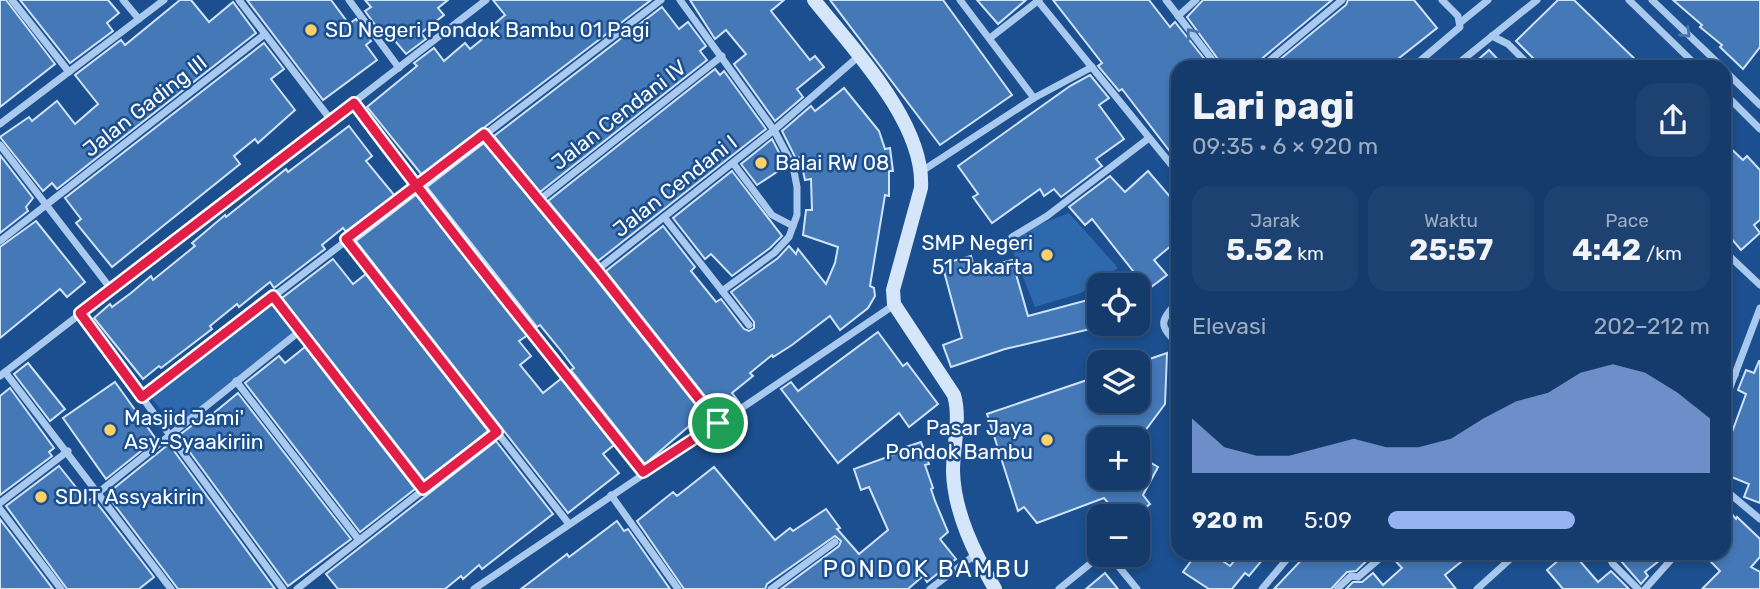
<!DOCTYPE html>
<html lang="id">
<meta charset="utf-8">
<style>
:root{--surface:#143b6b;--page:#1d4271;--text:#f1f3f6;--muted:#9dadc1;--line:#33557e;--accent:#95b2f1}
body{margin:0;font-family:Rubik,sans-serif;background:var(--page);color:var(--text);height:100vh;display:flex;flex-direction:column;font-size:26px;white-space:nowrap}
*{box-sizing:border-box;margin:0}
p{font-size:23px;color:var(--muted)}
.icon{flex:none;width:38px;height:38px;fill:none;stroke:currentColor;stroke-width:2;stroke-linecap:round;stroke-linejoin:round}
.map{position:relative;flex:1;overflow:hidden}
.drawer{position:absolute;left:1171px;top:60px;width:560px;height:500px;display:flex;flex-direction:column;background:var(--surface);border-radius:21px;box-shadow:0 4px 10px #0003,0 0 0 2px var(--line)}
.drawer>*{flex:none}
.fabs{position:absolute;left:1087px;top:273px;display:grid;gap:14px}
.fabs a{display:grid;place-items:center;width:63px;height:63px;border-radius:14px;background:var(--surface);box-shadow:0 4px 10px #0003,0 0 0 2px var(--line);font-size:35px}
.pin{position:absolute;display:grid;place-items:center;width:60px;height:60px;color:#fff;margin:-30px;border:4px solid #fff;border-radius:50%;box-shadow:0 2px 7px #0007}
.round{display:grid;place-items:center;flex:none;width:74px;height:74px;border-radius:21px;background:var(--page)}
.overview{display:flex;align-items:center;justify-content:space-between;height:119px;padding:0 21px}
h1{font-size:38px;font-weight:700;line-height:52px}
.stats{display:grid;grid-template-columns:repeat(3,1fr);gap:10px;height:119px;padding:7px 21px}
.stats div{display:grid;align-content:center;border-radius:18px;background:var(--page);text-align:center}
.stats b{font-size:30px;font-weight:700}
.stats small{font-size:19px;font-weight:400}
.stats p{font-size:19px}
.chart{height:196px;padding:14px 21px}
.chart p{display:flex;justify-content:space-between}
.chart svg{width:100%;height:126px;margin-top:7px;fill:var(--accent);opacity:.7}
ul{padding:0 21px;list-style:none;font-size:23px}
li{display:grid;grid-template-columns:112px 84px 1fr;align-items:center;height:52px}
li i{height:18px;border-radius:9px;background:var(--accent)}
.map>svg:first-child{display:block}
.green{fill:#2e69ad}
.building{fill:#4478b7;stroke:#cfe3fa;stroke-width:2}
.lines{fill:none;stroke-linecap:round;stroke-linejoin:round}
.street{stroke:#a9c9ee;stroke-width:7}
.secondary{stroke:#d6e6fa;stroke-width:14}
.oneway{stroke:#4674ac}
.route-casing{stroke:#fff;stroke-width:14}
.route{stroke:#e11d48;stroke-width:9}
.poi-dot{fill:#ffd166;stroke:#1b4f8f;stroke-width:2.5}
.labels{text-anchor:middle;stroke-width:5;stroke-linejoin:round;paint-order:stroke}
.poi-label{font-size:21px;fill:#fff;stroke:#1b4f8f;text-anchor:start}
.street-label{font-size:21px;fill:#fff;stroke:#1b4f8f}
.quarter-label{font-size:24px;letter-spacing:2px;fill:#fff;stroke:#1b4f8f}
</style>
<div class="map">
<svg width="1760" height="589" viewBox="0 0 1760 589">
<rect width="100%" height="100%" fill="#1b4f8f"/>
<g class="green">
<path d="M 1069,213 L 1118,268 L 1081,293 L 1035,307 L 1007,237 Z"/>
<path d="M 271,300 L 296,331 L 176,428 L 148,394 Z"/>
</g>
<g class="building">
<path d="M 0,0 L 6,0 L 55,64 L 0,107 Z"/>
<path d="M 20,0 L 108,0 L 119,13 L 107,23 L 113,31 L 70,63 Z"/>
<path d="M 180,0 L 191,0 L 209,22 L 233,2 L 256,33 L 57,189 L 52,183 L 43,191 L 0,137 L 29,117 L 32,121 L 57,101 L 75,124 L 98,104 L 75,75 L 121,40 L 125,45 Z"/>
<path d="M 247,0 L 331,0 L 349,24 L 356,19 L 371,41 L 366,45 L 377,60 L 323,100 Z"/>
<path d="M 365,0 L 448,0 L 438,8 L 444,15 L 421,33 L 426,39 L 406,54 L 385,29 L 381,33 L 365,11 L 371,7 Z"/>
<path d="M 493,0 L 651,0 L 422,175 L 367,107 L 417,66 L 414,63 L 434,48 L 444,61 L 465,43 L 470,49 L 490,33 L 487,30 L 505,15 Z"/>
<path d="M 690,0 L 784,0 L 771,11 L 810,60 L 815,56 L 824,67 L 797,89 L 803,97 L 775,121 L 734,64 L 746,54 L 726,30 L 715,39 Z"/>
<path d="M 830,0 L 943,0 L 1012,95 L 940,145 Z"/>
<path d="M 977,0 L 1026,0 L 998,24 Z"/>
<path d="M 1053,0 L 1149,0 L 1170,27 L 1175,22 L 1210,66 L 1178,66 L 1178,162 L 1122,89 L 1119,91 L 1098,66 L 1102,63 Z"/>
<path d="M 1203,0 L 1332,0 L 1259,61 L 1257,66 L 1223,66 L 1187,17 Z"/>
<path d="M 1348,0 L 1414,0 L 1437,28 L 1389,66 L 1272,66 L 1346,5 Z"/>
<path d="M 1558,0 L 1574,0 L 1642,66 L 1541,66 L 1516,41 Z"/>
<path d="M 1673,0 L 1760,0 L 1760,47 L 1743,69 L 1720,47 L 1722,45 L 1700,27 L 1702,25 Z"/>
<path d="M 662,7 L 679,29 L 688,22 L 706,46 L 700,51 L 707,60 L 540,192 L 494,136 Z"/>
<path d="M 264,43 L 284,69 L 271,79 L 295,110 L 258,143 L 255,139 L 234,156 L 240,164 L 112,267 L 76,223 L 81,219 L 65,198 Z"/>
<path d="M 1489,50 L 1504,66 L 1471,66 Z"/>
<path d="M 715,69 L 720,75 L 724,71 L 766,129 L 598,261 L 548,201 Z"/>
<path d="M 1090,75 L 1109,98 L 1099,105 L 1124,139 L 1096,159 L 1102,166 L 1061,197 L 1054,189 L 1044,196 L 1040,189 L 992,223 L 973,197 L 978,194 L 958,166 L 1070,86 Z"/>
<path d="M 844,88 L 879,131 L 885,149 L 890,148 L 893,171 L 889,171 L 889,196 L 885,195 L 870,286 L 874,288 L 875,296 L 868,308 L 840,330 L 830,316 L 792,345 L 773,357 L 772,355 L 750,373 L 753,376 L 732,393 L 739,402 L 720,415 L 606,271 L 663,226 L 695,267 L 691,271 L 716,302 L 721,299 L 744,329 L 749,331 L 754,328 L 754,322 L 731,292 L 778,258 L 789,246 L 796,254 L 798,249 L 826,284 L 835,263 L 838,247 L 803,235 L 806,210 L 812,210 L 811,179 L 805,180 L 800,157 L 796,159 L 782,131 L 811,106 L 815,111 Z"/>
<path d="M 349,126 L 372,156 L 366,161 L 395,196 L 347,233 L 343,228 L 322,245 L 325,249 L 274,288 L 270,282 L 239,307 L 237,304 L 210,326 L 212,329 L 161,368 L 159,366 L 143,379 L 94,318 L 110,304 L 112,307 L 131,293 L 151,276 L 153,280 L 195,246 L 192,243 L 225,215 L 226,217 L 286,169 L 288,172 Z"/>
<path d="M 772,139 L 786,166 L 757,185 L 741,164 Z"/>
<path d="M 1724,142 L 1743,160 L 1747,156 L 1760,170 L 1760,220 L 1754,225 L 1760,233 L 1741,250 L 1724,230 Z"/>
<path d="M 484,143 L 592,274 L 703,414 L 645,464 L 571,370 L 574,368 L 558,347 L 540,325 L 537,327 L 427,187 Z"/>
<path d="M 0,155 L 33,198 L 26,207 L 28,211 L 0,233 Z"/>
<path d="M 732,171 L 782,236 L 770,248 L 732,276 L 711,254 L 705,259 L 673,218 Z"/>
<path d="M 1148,171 L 1178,206 L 1178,212 L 1170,218 L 1178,228 L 1178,240 L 1154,260 L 1167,275 L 1138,297 L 1138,285 L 1113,285 L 1133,271 L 1092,219 L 1085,225 L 1069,207 L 1110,176 L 1125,192 Z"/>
<path d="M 417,194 L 528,335 L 519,341 L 531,356 L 520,365 L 543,393 L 562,378 L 614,445 L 603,454 L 619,473 L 568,513 L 356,241 Z"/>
<path d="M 36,221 L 85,282 L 67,297 L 60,289 L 0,338 L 0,247 Z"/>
<path d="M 971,256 L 975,270 L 1012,260 L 1028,316 L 1099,297 L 1099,327 L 1005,349 L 951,367 L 943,345 L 962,338 L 942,264 Z"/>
<path d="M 333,259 L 353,284 L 366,274 L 488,431 L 425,481 L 282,298 Z"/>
<path d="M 878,332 L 903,366 L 907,363 L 938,404 L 909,427 L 899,413 L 838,463 L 781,389 L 791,382 L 798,391 Z"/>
<path d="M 305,347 L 415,489 L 360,532 L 245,383 L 279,356 L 285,363 Z"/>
<path d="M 1167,353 L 1165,404 L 1139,439 L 1099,439 L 1099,478 L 1138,478 L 1138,455 L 1158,467 L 1143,495 L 1150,504 L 1135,516 L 1119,516 L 1104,498 L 1037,523 L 1024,507 L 1018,511 L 987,414 L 1099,376 L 1099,401 L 1138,401 L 1138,363 Z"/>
<path d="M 1759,361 L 1760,361 L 1760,503 L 1744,497 L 1749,484 L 1724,474 L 1724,441 L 1728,443 L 1746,394 L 1738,390 L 1746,370 L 1754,373 Z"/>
<path d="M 28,363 L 65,409 L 50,421 L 14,374 Z"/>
<path d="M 115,382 L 156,439 L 106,479 L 63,418 Z"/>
<path d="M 10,388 L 54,448 L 49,452 L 52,456 L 0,495 L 0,396 Z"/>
<path d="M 238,393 L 351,539 L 288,586 L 178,436 L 202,418 L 204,421 Z"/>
<path d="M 496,441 L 553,514 L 482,569 L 479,565 L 463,579 L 461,576 L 445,589 L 338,589 L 326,574 Z"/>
<path d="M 921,442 L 929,464 L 925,465 L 933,488 L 931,489 L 935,501 L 948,532 L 940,539 L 956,559 L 927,582 L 923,576 L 908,589 L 781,589 L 839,546 L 841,541 L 835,536 L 767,584 L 765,589 L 684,589 L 637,521 L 673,492 L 677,496 L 714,467 L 775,540 L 790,528 L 793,531 L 826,509 L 840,528 L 837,529 L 859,554 L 888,530 L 869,487 L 861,490 L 854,469 L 904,451 L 903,448 Z"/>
<path d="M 169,444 L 275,589 L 178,589 L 113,503 L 119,498 L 113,489 Z"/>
<path d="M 59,466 L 87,501 L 93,498 L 154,577 L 139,589 L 67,589 L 6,506 Z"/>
<path d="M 1724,505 L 1736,519 L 1737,517 L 1760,539 L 1760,557 L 1751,567 L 1760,572 L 1760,589 L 1702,589 L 1720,571 L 1710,561 L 1718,553 L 1724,553 Z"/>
<path d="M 0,519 L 53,589 L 0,589 Z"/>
<path d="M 617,521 L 624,531 L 628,529 L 670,589 L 521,589 L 567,554 L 569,557 Z"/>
<path d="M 1197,553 L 1211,553 L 1230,566 L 1241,553 L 1268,553 L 1249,576 L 1245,573 L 1232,589 L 1209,589 L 1183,572 Z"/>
<path d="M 1308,553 L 1375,553 L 1356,571 L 1347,572 L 1331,589 L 1274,589 Z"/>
<path d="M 1392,553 L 1472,553 L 1445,575 L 1456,589 L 1346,589 L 1353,582 L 1362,582 L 1373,573 L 1383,585 L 1402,568 L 1391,556 Z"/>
<path d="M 1567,553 L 1573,553 L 1598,582 L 1611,571 L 1629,589 L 1563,589 L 1547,570 Z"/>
<path d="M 1614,553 L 1669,553 L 1645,572 L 1648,576 L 1641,584 Z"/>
<path d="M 1105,573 L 1118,589 L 1086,589 Z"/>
</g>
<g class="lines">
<g class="street">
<path d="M 12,0 L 69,72"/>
<path d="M 123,0 L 139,19"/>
<path d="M 239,0 L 331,120"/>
<path d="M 349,0 L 399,68"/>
<path d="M 680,0 L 774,130 L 793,166 L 797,187 L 797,215 L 789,237 L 774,253 L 722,291"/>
<path d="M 960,0 L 1034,98"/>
<path d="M 1166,0 L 1217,66"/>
<path d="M 1629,0 L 1697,66"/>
<path d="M 1652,0 L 1721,66"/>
<path d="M 1038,1 L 1178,173"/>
<path d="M 1178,16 L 1196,0"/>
<path d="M 1461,22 L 1488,0"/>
<path d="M 1492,36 L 1508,44 L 1530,66"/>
<path d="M 990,38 L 1039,0"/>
<path d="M 1263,66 L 1342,0"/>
<path d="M 1414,66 L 1460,27 L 1458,16 L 1442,0"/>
<path d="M 1455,66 L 1537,0"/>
<path d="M 1724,70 L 1760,105"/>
<path d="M 1724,93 L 1760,129"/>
<path d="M 354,103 L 643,472"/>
<path d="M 0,124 L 164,0"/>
<path d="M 484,134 L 597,270 L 718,423"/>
<path d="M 0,145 L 111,289"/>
<path d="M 733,163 L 772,215 L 793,226"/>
<path d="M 922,171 L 1034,98 L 1092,67"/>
<path d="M 538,201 L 722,56"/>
<path d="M 664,217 L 749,325"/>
<path d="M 1012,237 L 1047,216 L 1149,138"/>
<path d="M 346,239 L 569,524"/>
<path d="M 0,241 L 265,34"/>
<path d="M 1724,251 L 1760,285"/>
<path d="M 597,270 L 774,130 L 859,56"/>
<path d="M 273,296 L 423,489"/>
<path d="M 1178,301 C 1161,321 1157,324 1178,344"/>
<path d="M 80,313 L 283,589"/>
<path d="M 1724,365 L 1735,375"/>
<path d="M 5,372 L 171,589"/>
<path d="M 0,376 L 486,0"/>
<path d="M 236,381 L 359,540"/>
<path d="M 142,397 L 661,0"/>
<path d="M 1724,403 L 1760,308"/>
<path d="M 1724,489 L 1760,519"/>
<path d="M 99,492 L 300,331"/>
<path d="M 611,495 L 678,589"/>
<path d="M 0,503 L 68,451"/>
<path d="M 0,509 L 61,589"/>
<path d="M 1607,553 L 1613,564 L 1638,589"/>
<path d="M 1106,555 L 1110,556 L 1137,589"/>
<path d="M 297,589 L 497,432"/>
<path d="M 474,589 L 894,305"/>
<path d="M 771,589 L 835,542"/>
<path d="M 930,589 L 976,554"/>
<path d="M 1059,589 L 1101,555"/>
<path d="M 1262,589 L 1292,553"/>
<path d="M 1337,589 L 1351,576 L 1358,577 L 1386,553"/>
<path d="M 1477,589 L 1517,553"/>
<path d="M 1645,589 L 1677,553"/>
</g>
<path class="secondary" d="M 814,0 C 853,49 925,123 921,188 L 893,290 L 894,304 L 954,395 C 961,419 953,447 953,471 C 954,513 975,554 995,589"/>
</g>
<defs><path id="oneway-chevron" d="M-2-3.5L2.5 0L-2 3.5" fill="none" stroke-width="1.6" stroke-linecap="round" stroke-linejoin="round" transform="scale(1.75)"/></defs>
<g class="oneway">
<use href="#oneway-chevron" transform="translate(1191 33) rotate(-128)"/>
<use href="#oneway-chevron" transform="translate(1686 33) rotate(44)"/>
</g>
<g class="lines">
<g class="route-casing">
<path id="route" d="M 718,423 L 597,270 L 484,134 L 346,239 L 497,432 L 423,489 L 273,296 L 142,397 L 80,313 L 354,103 C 447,228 546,350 643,472 L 718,423"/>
</g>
<use href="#route" class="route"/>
</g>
<g class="poi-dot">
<circle cx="311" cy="30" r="7"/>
<circle cx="761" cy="163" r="7"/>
<circle cx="1047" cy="255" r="7"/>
<circle cx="110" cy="430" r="7"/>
<circle cx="1047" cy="440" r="7"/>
<circle cx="41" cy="497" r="7"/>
</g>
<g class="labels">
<g class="poi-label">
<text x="325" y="37">SD Negeri Pondok Bambu 01 Pagi</text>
<text x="775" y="170">Balai RW 08</text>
<text x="1033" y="250" text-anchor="end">SMP Negeri<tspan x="1033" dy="24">51 Jakarta</tspan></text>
<text x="124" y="425">Masjid Jami'<tspan x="124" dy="24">Asy-Syaakiriin</tspan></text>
<text x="1033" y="435" text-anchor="end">Pasar Jaya<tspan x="1033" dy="24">Pondok Bambu</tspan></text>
<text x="55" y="504">SDIT Assyakirin</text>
</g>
<g class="street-label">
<text transform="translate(145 106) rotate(-38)" y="7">Jalan Gading III</text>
<text transform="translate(619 115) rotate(-38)" y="7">Jalan Cendani IV</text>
<text transform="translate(675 186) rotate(-38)" y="7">Jalan Cendani I</text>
</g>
<g class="quarter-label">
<text x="927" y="577">PONDOK BAMBU</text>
</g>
</g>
</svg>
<div class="fabs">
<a><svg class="icon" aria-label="locate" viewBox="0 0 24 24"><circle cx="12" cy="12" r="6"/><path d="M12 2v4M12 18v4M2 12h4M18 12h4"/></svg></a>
<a><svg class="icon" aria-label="layers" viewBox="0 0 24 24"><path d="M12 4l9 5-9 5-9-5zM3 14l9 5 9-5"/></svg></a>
<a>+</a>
<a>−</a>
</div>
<div class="pin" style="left:718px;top:423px;background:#1e9e55"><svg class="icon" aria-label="arrive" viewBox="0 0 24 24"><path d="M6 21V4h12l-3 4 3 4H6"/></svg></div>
<section class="drawer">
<div class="overview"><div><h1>Lari pagi</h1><p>09:35 · 6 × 920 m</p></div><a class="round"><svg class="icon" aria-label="share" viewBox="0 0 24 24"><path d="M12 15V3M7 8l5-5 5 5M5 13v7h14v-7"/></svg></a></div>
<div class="stats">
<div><p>Jarak</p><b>5.52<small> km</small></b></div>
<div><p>Waktu</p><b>25:57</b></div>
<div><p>Pace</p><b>4:42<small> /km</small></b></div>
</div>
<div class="chart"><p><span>Elevasi</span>202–212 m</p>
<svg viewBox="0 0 160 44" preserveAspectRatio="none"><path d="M0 44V25L10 35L20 38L30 38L40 35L50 32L60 35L70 35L80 32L90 25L100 19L110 16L120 9L130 6L140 9L150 16L160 25V44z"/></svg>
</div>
<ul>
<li><b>920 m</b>5:09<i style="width:58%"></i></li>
</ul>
</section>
</div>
